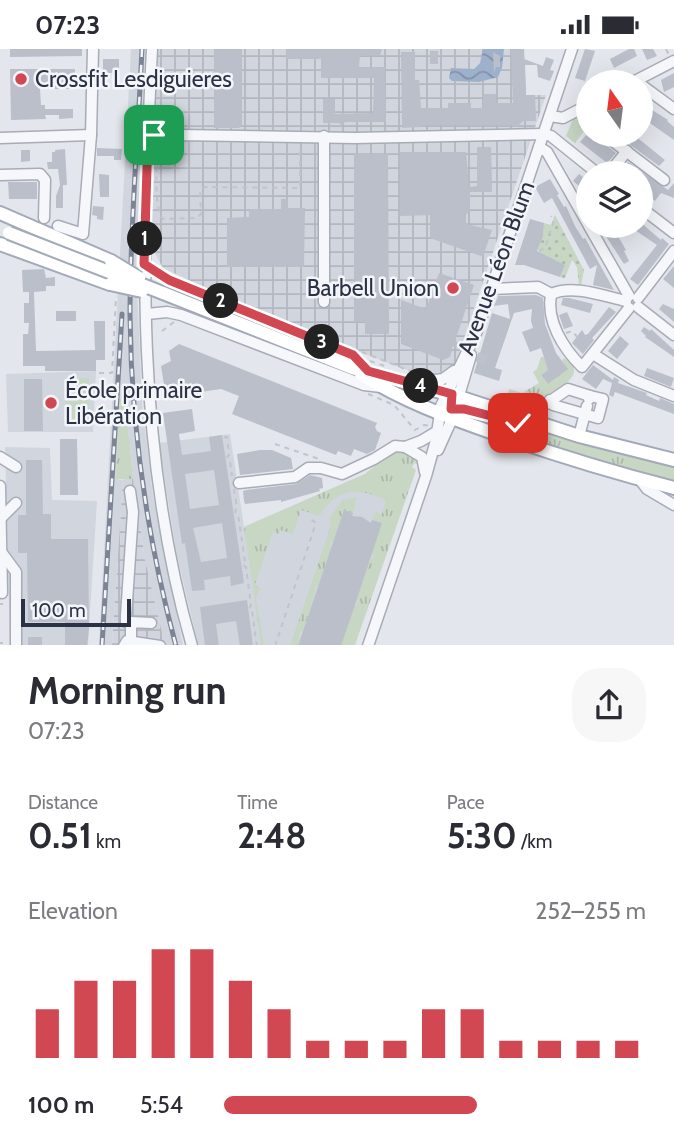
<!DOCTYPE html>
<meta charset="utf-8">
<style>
:root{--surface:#fff;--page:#f7f7f7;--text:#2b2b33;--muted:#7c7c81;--accent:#d14853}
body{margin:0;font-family:Cabin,sans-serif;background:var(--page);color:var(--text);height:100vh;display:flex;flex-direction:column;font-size:26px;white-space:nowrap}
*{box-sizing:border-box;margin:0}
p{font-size:23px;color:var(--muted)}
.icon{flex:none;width:38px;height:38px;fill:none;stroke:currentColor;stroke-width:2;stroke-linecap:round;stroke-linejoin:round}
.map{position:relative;height:596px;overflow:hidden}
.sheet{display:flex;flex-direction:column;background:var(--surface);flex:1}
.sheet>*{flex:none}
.needle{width:46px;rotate:346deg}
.fabs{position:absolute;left:576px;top:21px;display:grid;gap:14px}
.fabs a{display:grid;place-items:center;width:77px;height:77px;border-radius:50%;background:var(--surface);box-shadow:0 7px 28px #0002;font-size:35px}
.scale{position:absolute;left:21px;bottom:18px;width:110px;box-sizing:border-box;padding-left:7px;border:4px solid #2b3245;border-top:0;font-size:19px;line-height:24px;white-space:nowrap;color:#2b3245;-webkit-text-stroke:5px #f3f5f9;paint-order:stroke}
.pin{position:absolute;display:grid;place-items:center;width:60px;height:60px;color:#fff;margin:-30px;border-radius:14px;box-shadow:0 4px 10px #0006}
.km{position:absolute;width:35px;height:35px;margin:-18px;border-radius:50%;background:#222;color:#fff;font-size:19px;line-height:35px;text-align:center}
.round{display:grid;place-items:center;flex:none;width:74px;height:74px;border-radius:28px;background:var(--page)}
.summary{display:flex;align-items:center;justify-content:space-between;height:119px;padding:0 28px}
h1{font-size:38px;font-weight:800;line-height:52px}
.figures{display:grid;grid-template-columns:repeat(3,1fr);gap:10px;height:119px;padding:7px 28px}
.figures div{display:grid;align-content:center}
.figures b{font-size:35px;font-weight:800}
.figures small{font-size:19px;font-weight:400}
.figures p{font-size:19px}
.chart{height:196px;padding:14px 28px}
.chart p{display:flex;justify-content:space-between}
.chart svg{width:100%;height:126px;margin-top:7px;stroke:var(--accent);stroke-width:6}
ul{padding:0 28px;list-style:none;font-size:23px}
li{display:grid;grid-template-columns:112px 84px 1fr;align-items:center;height:52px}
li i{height:18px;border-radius:9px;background:var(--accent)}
.status{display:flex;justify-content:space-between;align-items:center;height:49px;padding:0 35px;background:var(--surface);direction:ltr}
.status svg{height:19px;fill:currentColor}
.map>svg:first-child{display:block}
.built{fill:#d1d5de}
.industrial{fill:url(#industrial-grid)}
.grass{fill:url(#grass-tufts)}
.park{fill:url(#park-dots)}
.garden{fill:#c8d6c4}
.water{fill:url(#water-waves)}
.building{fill:#babfca;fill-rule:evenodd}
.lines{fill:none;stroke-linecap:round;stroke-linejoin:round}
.minor-tunnel{stroke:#bec2cb;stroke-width:10;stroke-dasharray:10 5;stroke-linecap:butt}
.minor-casing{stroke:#a8acb7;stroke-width:13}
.major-casing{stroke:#a2a9b8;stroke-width:16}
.path{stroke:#c1c4cb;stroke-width:2;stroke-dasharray:5 5;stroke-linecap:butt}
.minor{stroke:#f6f7fa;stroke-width:10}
.major{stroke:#fff;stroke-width:12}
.rail-casing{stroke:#7c8496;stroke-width:5}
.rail{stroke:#f3f5f9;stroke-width:2.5;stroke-dasharray:8;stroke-linecap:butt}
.major-bridge-casing{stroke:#a2a9b8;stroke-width:16;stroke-linecap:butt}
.major-bridge{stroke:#fff;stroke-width:12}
.route-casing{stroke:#fff;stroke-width:14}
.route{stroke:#d14853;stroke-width:9}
.poi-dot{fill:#d14853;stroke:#f3f5f9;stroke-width:2.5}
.labels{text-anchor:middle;stroke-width:5;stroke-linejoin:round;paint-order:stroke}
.poi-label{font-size:23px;fill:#2b3245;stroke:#f3f5f9;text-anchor:start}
.street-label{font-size:23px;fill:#2b3245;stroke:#f3f5f9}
</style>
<div class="status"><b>07:23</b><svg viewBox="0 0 49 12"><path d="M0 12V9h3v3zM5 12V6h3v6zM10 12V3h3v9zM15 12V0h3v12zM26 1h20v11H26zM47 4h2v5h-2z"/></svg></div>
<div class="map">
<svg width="674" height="597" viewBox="0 0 674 597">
<defs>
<pattern id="industrial-grid" width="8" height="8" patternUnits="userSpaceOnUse" patternTransform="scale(1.75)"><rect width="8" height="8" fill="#d1d5de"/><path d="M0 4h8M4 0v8" fill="none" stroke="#b4b7c0"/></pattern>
<pattern id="grass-tufts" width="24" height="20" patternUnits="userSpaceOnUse" patternTransform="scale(1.75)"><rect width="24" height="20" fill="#c8d6c4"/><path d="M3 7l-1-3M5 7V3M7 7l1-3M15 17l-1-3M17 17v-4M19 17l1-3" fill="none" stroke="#acb8aa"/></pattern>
<pattern id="park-dots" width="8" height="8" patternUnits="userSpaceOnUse" patternTransform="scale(1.75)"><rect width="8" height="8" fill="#c8d6c4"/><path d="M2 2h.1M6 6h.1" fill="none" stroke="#acb8aa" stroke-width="1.8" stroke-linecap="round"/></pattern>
<pattern id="water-waves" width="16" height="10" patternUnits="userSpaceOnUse" patternTransform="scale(1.75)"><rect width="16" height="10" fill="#9eb1cc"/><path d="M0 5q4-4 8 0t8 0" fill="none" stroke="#8191a7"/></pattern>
</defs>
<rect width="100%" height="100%" fill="#e3e6ec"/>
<g class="built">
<path d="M 131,0 L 145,0 L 136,215 L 142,355 L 153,447 L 183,596 L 165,596 L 145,511 L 133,430 L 125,350 L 120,350 L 116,430 L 123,431 L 112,596 L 99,597 Z"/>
<path d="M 96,322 L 93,383 L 8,383 L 6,325 Z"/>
<path d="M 230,385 L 244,478 L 365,425 L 391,403 L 401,413 L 355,596 L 198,596 L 176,502 L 159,394 Z"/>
<path d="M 5,398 L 50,399 L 52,451 L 97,452 L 88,596 L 10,596 Z"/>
</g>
<g class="industrial">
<path d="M 157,0 L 524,0 L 526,46 L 546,46 L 455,316 L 432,328 L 401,319 L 253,261 L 163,219 L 149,194 L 152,82 Z"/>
<path d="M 123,430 L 133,430 L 145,511 L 165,596 L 112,597 Z"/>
</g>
<g class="grass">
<path d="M 583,65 L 588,69 L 588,77 L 575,94 L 566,87 L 573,70 Z"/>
<path d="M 541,308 L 544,308 L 547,317 L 551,319 L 541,326 L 548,335 L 567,320 L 562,311 L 565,309 C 570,315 573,313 574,321 C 576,334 539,352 528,359 L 505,352 L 509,340 L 522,344 L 539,334 L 533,323 L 537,320 Z"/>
<path d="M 119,350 L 125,350 L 133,430 L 116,430 Z"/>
<path d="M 499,372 L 674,417 L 674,434 L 539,395 L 498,379 Z"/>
<path d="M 394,402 L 405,403 L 419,411 L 418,415 L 415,414 L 412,418 L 416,421 L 355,596 L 341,596 L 354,558 L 357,556 L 359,552 L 357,551 L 369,513 L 374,507 L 371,505 L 382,474 L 372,471 L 376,463 L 382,465 L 386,451 C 358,439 339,437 319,467 L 301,461 L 293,485 L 280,481 L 278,485 L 273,483 L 255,536 L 260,539 L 256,550 L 264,596 L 261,596 L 244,478 L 365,425 Z"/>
<path d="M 357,448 L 353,464 L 344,461 L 334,493 L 330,492 L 331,500 L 318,537 L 315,537 L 315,544 L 303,583 L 300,582 L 298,596 L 290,597 L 331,476 L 329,470 L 342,451 Z"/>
</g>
<path class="park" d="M 555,166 L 584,221 L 581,237 L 579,236 L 577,218 L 572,211 L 565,229 L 560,228 L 565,216 L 540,206 L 538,200 L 543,188 L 544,174 L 551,176 Z"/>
<path class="garden" d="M 89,329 L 89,375 L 66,375 L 65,330 Z"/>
<path class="water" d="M 483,0 L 504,0 L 502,19 L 498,28 L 479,33 L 452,32 L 449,29 L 451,19 L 474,20 L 480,14 Z"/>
<g class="building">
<path d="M 10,0 L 82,0 L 82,7 L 10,8 Z"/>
<path d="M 214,0 L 242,0 L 242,76 L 239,79 L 214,79 Z"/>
<path d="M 286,0 L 382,0 L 380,6 L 360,6 L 359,18 L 385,18 L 386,73 L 345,73 L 342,77 L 339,74 L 323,74 L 323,50 L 335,50 L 335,65 L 373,64 L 374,29 L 321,29 L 321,10 L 286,10 Z"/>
<path d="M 511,0 L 524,0 L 524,10 L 543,17 L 546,8 L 554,11 L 550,21 L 554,22 L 550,32 L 538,28 L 537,16 L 525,16 L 526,46 L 535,46 L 536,72 L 523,72 L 517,78 L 513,78 L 513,76 L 421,76 L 421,78 L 402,79 L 401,3 L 415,3 L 415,31 L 419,31 L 421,59 L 448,59 L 448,54 L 471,54 L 471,59 L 483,59 L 483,45 L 496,45 L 496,54 L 513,54 Z"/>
<path d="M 585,0 L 595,2 L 585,32 L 575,29 Z"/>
<path d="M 629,0 L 634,0 L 637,7 L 614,19 L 610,10 Z"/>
<path d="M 642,0 L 653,0 L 657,7 L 647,11 Z"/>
<rect x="430" y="2" width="8" height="13"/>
<path d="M 493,3 L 500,7 L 500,18 L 496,18 L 494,24 Z"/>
<rect x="103" y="10" width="16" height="14"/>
<path d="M 10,20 L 75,20 L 75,40 L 40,40 L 41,56 L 45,56 L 45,60 L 73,60 L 73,69 L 59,70 L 59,66 L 45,66 L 46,70 L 11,71 Z"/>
<path d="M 674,24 L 674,38 L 664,43 L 661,31 Z"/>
<path d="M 646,57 L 668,71 L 667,72 L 674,78 L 674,91 L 640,67 Z"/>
<path d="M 586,86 L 589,88 L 591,86 L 598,86 L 600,91 L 616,104 L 607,114 L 580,93 Z"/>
<path d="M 617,86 L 628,93 L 634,86 L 665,111 L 659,117 L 663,120 Z"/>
<path d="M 477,98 L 491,98 L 492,143 L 470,143 L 470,161 L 466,166 L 466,175 L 492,181 L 484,205 L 481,207 L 430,189 L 430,166 L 400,167 L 400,103 L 466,103 L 469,138 L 477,137 Z"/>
<path d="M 97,99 L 122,100 L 121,111 L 114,111 L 114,107 L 97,107 Z"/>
<path d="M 65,100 L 67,136 L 63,136 L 63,159 L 56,159 L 56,147 L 60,136 L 58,120 L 48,120 L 47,113 L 52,113 L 52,103 L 55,103 L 55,101 Z"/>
<path d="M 21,101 L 30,101 L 30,112 L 21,113 Z"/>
<path d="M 354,105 L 388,105 L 389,285 L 365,285 L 365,273 L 354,272 Z"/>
<path d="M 628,113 L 668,141 L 674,134 L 674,149 L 661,144 L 655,152 L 640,140 L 640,124 L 619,123 Z"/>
<path d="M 99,125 L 109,126 L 109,148 L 100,148 Z"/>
<path d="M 579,125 L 588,132 L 585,142 L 573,132 Z"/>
<path d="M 550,130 L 559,145 L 557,146 L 564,158 L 566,157 L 575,177 L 583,190 L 585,189 L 614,241 L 593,236 L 597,216 L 590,220 L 552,149 L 544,154 L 535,138 Z"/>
<path d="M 8,133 L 37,133 L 37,150 L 9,150 Z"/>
<path d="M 281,150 L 288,150 L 288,159 L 305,159 L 304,218 L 227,218 L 227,169 L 249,168 L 249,160 L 281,160 Z"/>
<path d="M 93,157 L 104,158 L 103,171 L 97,170 L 97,167 L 92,166 Z"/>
<path d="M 530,170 L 544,174 L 543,188 L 537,202 L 565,216 L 560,228 L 524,216 L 515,216 Z"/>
<path d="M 640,173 L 661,191 L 662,189 L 669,195 L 638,236 L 630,230 L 657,196 L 629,177 L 640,177 Z"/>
<path d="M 610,177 L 612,177 L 626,201 L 624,202 L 629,212 L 624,215 L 602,181 Z"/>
<path d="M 674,217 L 674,239 L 663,230 Z"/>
<path d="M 44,220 L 46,229 L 55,228 L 55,237 L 46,237 L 46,242 L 34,243 L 36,302 L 95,301 L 94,272 L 105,272 L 105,311 L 96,311 L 96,322 L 45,322 L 45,317 L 23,317 L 23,285 L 28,285 L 29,274 L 24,274 L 24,254 L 29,254 L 29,243 L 23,243 L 22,221 Z"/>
<path d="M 439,224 L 474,236 L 455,292 L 463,295 L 460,300 L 453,297 L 450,308 L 443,311 L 401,295 L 401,251 L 426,260 Z"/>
<path d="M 536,246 L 543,249 L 545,275 L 556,304 L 568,320 L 548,335 L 541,326 L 548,321 L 541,299 L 530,303 L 522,283 L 533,279 L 531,272 L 532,260 L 514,264 L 495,319 L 502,321 L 499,332 L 474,324 L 492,264 L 510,270 L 508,255 L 494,257 L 498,247 Z"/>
<path d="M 563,249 L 569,249 L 593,255 L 590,264 L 561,256 Z"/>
<path d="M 663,255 L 674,260 L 674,273 L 659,260 Z"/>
<path d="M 609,258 L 616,263 L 592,289 L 594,291 L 583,305 L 572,294 L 582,281 L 585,286 L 588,285 Z"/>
<rect x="56" y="262" width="20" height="10"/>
<path d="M 567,263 L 573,277 L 564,280 L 559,266 Z"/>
<path d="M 644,278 L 650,282 L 651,280 L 674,301 L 674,308 L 645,288 L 646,287 L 641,282 Z"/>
<path d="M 620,287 L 629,295 L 617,310 L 608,302 Z"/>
<path d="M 179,295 L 377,374 L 375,378 L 377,382 L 381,384 L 375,401 L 367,405 L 354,400 L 351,407 L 338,402 L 336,406 L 313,397 L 232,365 L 239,347 L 221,340 L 166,348 L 161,317 L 171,312 L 169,302 Z"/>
<path d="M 593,316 L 613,331 L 614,328 L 619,331 L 618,334 L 647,344 L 646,346 L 659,352 L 660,349 L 674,355 L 674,365 L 615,343 L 613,348 L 609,346 L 612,334 L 603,330 L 596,340 L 582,330 Z"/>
<path d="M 647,319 L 674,329 L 671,338 L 644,327 Z"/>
<path d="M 24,330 L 42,330 L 43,382 L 24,382 Z"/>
<path d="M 192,360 L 195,382 L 179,385 L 182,406 L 211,402 L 209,388 L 222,386 L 244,534 L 231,537 L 230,527 L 204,531 L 205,541 L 192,542 L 185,494 L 182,495 L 163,364 ZM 214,421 L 219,456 L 190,460 L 185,425 ZM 222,474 L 227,509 L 201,513 L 193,479 Z"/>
<path d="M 60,390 L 77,390 L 78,446 L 60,446 Z"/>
<path d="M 260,401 L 272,401 L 291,409 L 293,420 L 240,426 L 237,405 Z"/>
<path d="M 26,411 L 42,411 L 43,465 L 51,465 L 51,490 L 88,490 L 89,580 L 87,597 L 65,597 L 65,573 L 28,573 L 27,504 L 18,504 L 18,466 L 26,466 Z"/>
<path d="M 310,426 L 322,429 L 323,439 L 319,440 L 320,442 L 281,453 L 281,451 L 245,455 L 244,452 L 243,442 L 246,441 L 296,435 Z"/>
<path d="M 344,461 L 353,464 L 352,467 L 362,468 L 371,474 L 372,471 L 382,474 L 356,553 L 341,597 L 298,597 Z"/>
<path d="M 247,551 L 253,597 L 240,597 L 236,572 L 216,575 L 219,597 L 205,597 L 200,558 Z"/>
<rect x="28" y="588" width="14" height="9"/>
</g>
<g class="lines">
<path class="minor-tunnel" d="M 477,308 L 490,312"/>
<g class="minor-casing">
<g id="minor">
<path d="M 152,0 C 142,202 135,400 192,597"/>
<path d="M 633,33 L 674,12"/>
<path d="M 640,35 L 674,60"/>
<path d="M 550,67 L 563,69 L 588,56"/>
<path d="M 162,86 L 164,80 L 169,77 L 176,80 L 178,86"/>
<path d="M 605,86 L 664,131"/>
<path d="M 148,87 L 162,86 L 164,91 L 170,94 L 176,91 L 178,86 L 355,89 L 544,85 L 551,87 L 597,124"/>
<path d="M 324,87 L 324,253"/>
<path d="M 0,89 L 91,86"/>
<path d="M 539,98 L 547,103 L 588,175"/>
<path d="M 609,124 L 627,102"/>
<path d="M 0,126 L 40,125 L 45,131 L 44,169"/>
<path d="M 640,158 L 674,184"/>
<path d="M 58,177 L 83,185 L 91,86 L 93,0"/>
<path d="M 589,177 L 629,247"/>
<path d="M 144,215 L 169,231 L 353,306 L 368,322"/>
<path d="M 491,240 L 538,238 L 551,245 C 573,235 603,247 626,252"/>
<path d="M 551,245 C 546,272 563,299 582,318 L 629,259"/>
<path d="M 638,249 L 674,202"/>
<path d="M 638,258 L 674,286"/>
<path d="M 147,265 L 167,263 L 181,266 L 364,336 L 381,338"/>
<path d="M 593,305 L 634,331 L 674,347"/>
<path d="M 413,334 L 443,330 L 454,322"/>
<path d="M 550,351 L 553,356 L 598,369 L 603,350 L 590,347"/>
<path d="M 524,370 L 568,340 L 590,347 L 589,350"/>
<path d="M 579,387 L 587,357"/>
<path d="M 405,398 L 421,392 L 436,383"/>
<path d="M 438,401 L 452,370 L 471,306"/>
<path d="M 0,408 L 16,418"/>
<path d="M 640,431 L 647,440 L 674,456"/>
<path d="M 239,434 L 295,428 L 308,419 L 321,419 L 342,425 L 374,410 L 395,397 L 405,398 L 422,408 L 425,423"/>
<path d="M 0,437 L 2,544"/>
<path d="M 130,442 L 133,463 L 126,567 L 126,573 L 131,573"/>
<path d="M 1,469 L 16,454"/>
<path d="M 2,504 L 16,523 L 16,597"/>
<path d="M 131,593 L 131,573 L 151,574"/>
<path d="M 124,597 L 127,592 L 160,597"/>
<path d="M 368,597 L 426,427 L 436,391 L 441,357 L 477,282 L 572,0"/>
</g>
</g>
<g class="major-casing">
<g id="major">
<path d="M 0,164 L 111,212"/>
<path d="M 0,195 L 110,235"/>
<path d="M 163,244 L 352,319 L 459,348 L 579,387 L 674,411"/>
<path d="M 361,325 C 404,353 451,369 499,386 C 556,406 615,424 674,439"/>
<path d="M 439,365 L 455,360 L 498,369"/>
</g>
</g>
<g class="path">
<path d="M 666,0 L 669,6"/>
<path d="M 581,68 L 588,73"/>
<path d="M 161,98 C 155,111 154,160 163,170 L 197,169 L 201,165 L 200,142 L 205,138 L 300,139 L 300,100"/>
<path d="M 539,202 L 545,199 L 554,171 L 551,167"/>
<path d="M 162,282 L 174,273"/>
<path d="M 566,284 L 572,282 L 579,290"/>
<path d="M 362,303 L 418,325"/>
<path d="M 370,312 L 388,318"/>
<path d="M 99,324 L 112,324 L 116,247"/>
<path d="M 368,345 L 394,356 L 415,381 L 424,376 L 431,377"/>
<path d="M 224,388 L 227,388 L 229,406 L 227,408 L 230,412 L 232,427"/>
<path d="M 275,395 L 319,410"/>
<path d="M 234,440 L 237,458 L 235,463 L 238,465 L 245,513 L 243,516 L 246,518 L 251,556 L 249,560 L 252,562 L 257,597"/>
<path d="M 0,555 L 3,555"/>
<path d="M 0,594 L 3,594"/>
<path d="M 275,597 L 316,474 L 309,469"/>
</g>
<use href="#minor" class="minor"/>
<use href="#major" class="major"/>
<g class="rail-casing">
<g id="rail">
<path d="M 142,0 C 138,88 130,177 130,266 C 131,377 147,489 176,597"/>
<path d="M 102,597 L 122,265"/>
</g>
</g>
<use href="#rail" class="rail"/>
<g class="major-bridge-casing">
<g id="major-bridge">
<path d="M 9,184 L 163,244"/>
<path d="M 111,212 L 139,229"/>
<path d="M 110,235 L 142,242"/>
</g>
</g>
<use href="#major-bridge" class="major-bridge"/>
</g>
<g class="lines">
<g class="route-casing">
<path id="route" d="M 154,86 L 148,87 L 144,215 L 169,231 L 353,306 L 368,322 L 452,345 L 451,360 L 464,360 L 518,374"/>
</g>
<use href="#route" class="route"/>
</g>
<g class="poi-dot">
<circle cx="21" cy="30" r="7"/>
<circle cx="453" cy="239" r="7"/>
<circle cx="51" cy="354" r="7"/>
</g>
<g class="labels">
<g class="poi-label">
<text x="35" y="38">Crossfit Lesdiguieres</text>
<text x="439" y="247" text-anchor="end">Barbell Union</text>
<text x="65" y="349">École primaire<tspan x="65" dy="26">Libération</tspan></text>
</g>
<g class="street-label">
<text transform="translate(496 219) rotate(-70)" y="8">Avenue Léon Blum</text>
</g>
</g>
</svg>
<div class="fabs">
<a><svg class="needle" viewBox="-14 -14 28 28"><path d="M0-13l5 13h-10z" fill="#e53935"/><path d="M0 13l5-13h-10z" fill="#7c7c81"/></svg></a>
<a><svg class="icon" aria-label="layers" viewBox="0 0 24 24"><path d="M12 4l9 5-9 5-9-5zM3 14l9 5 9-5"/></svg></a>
</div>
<div class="scale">100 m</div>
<div class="pin" style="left:154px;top:86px;background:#1e9e55"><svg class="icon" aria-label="arrive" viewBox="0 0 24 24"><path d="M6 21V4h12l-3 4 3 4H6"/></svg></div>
<div class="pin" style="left:518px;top:374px;background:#d93025"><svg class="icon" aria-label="check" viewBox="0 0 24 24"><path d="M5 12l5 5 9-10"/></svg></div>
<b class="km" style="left:145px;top:190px">1</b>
<b class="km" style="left:221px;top:252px">2</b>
<b class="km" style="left:322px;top:293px">3</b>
<b class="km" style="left:421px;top:337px">4</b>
</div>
<section class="sheet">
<div class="summary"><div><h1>Morning run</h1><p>07:23</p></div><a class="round"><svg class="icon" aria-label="share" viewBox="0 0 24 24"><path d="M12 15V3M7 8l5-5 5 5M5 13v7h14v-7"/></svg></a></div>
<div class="figures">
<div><p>Distance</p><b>0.51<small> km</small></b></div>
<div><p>Time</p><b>2:48</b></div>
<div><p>Pace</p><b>5:30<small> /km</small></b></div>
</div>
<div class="chart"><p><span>Elevation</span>252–255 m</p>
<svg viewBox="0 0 160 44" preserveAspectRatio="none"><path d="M5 44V27M15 44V17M25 44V17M35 44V6M45 44V6M55 44V17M65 44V27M75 44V38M85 44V38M95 44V38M105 44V27M115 44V27M125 44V38M135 44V38M145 44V38M155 44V38"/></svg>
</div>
<ul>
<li><b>100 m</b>5:54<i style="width:60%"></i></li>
</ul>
</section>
